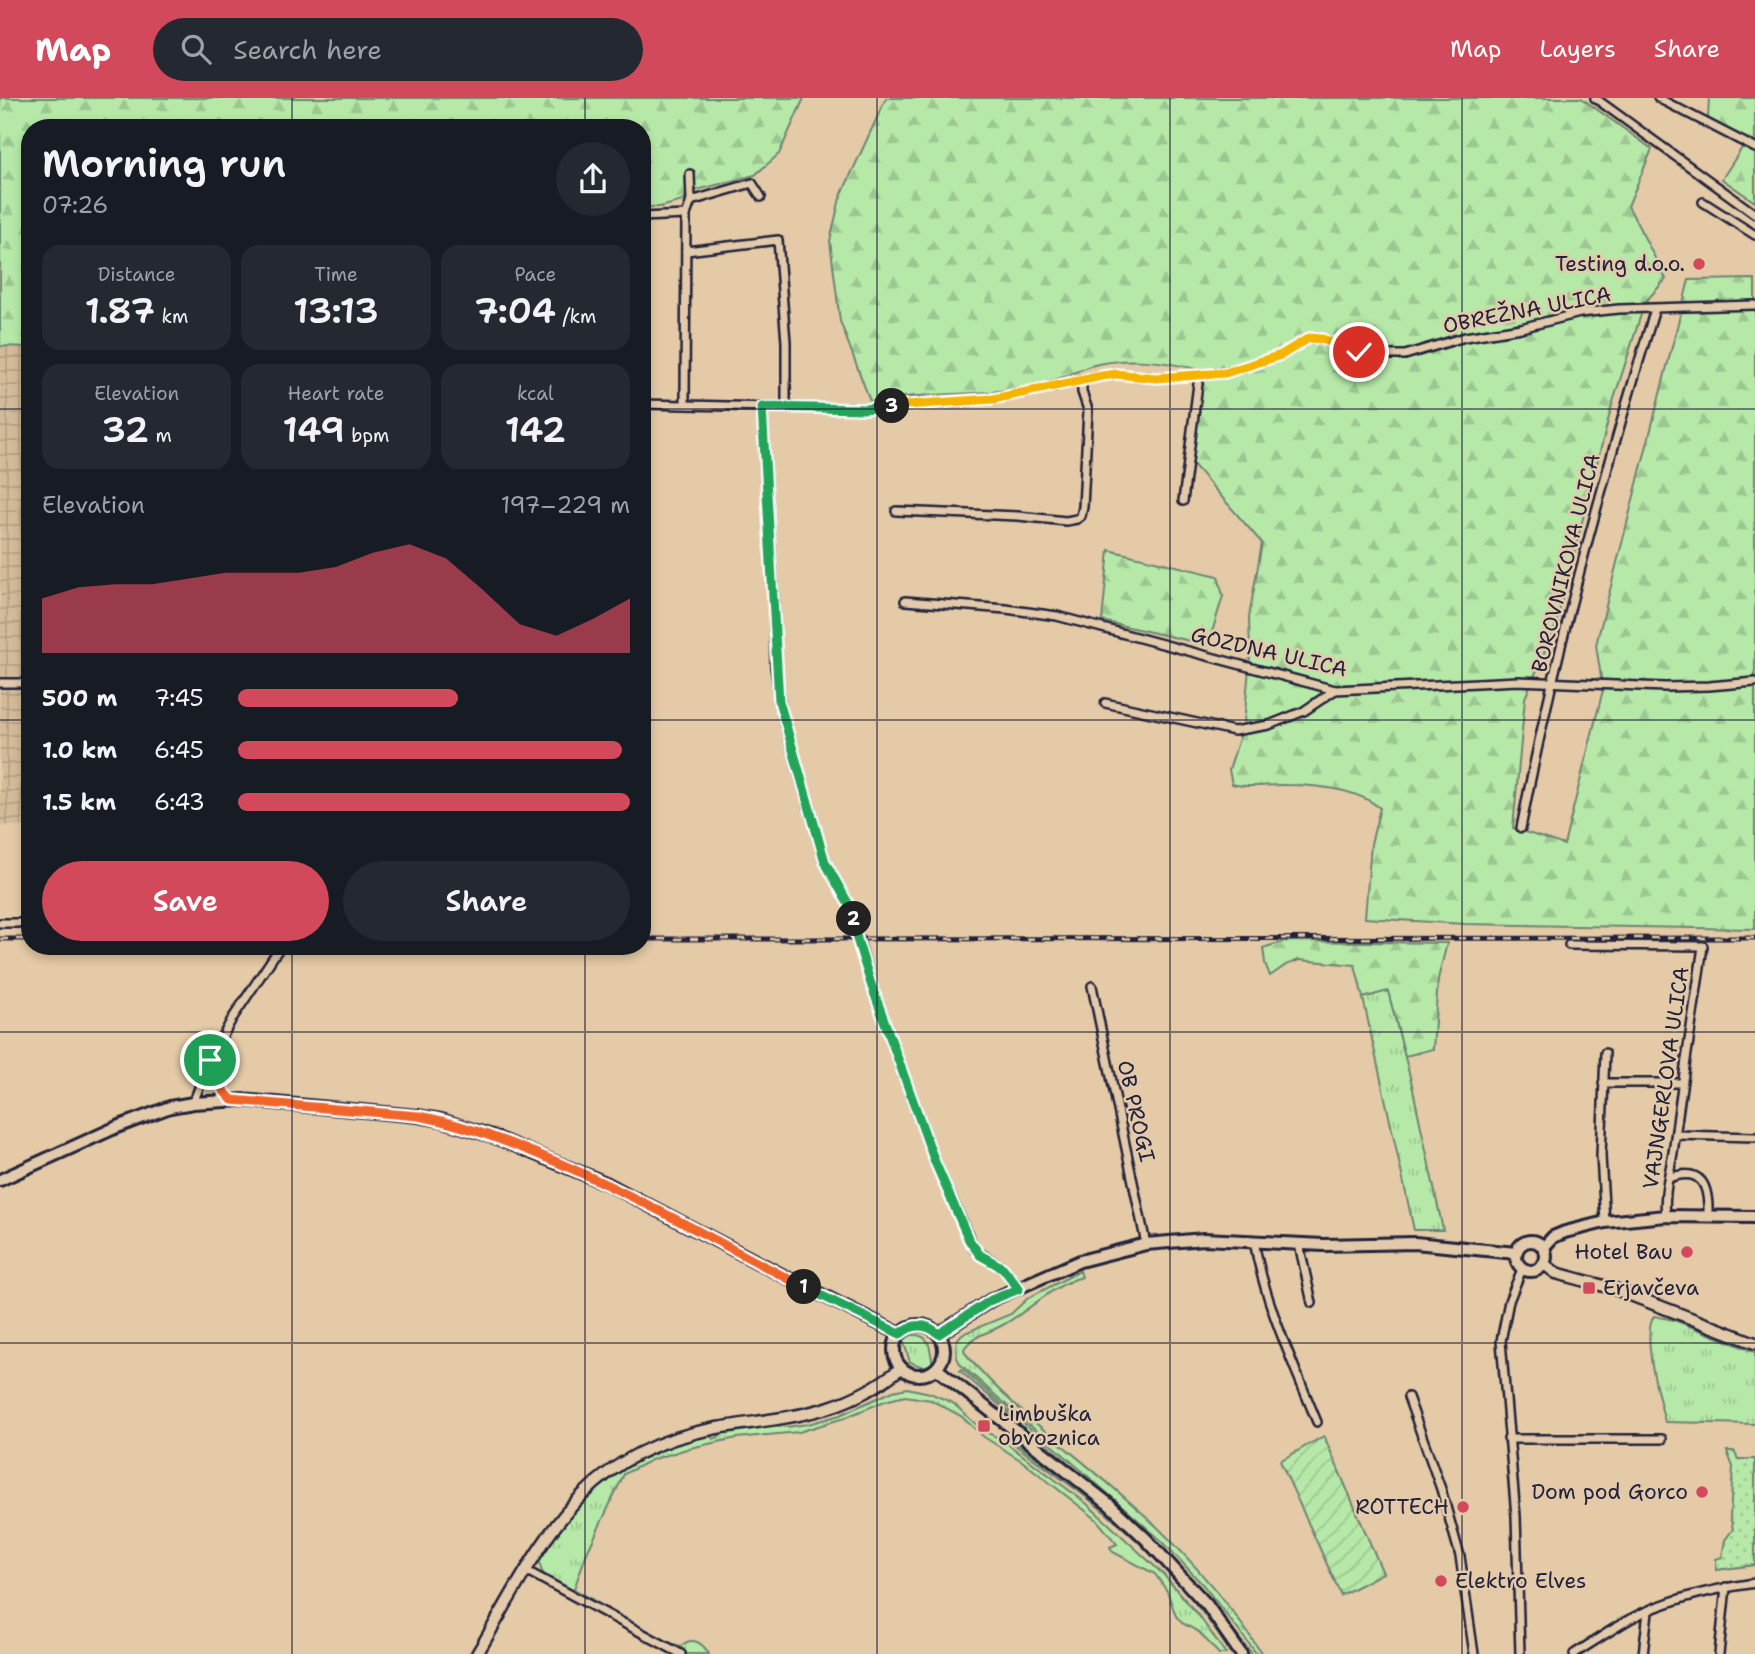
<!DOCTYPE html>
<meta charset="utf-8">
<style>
:root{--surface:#171b24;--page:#242831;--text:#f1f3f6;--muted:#9ea1a6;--accent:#d1495b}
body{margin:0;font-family:"Shantell Sans",sans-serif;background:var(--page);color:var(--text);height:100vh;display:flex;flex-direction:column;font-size:26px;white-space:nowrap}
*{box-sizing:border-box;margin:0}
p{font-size:23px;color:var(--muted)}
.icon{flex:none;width:38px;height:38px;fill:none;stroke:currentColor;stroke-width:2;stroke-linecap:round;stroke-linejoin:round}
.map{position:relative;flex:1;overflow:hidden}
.details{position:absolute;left:21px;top:21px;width:630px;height:836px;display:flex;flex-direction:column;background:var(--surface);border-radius:28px;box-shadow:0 4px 10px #0003}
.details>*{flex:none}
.pin{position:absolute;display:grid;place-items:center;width:60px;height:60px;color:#fff;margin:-30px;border:4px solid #fff;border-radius:50%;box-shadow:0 2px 7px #0007}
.km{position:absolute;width:35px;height:35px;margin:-18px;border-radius:50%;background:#222;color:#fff;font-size:19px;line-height:35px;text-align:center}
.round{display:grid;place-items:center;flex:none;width:74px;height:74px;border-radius:37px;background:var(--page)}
.head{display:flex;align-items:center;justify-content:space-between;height:119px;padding:0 21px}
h1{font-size:38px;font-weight:600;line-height:52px}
.figures{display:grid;grid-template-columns:repeat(3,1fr);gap:10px;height:119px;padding:7px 21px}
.figures div{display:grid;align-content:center;border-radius:18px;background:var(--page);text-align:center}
.figures b{font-size:35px;font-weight:600}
.figures small{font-size:19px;font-weight:400}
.figures p{font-size:19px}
.chart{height:196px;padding:14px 21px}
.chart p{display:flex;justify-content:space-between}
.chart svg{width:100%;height:126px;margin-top:7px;fill:var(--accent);opacity:.7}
.action{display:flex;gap:14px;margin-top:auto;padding:14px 21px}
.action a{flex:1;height:80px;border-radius:42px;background:var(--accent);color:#fff;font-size:28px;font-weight:600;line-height:80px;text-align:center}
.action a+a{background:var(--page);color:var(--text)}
ul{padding:0 21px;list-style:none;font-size:23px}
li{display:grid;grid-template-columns:112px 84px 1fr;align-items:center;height:52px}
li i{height:18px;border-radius:9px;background:var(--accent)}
header{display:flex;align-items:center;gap:42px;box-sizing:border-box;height:98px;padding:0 35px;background:var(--accent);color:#fff}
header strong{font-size:33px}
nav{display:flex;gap:38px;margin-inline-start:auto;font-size:24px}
.search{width:490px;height:63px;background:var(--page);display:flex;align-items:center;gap:18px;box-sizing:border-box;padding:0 24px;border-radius:38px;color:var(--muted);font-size:26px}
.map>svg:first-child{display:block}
.industrial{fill:url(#industrial-grid)}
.grass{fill:url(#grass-tufts);stroke:#6c8572;stroke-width:2}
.forest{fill:url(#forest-firs);stroke:#6c8572;stroke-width:2}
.park{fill:url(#park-dots);stroke:#6c8572;stroke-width:2}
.garden{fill:url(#garden-furrows);stroke:#6c8572;stroke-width:2}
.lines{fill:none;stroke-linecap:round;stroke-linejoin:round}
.minor-casing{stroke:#22223b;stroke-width:12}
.tertiary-casing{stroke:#22223b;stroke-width:15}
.secondary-casing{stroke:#22223b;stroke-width:16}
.minor{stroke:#e2caab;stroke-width:7}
.tertiary{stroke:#e2caab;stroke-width:10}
.secondary{stroke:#e2caab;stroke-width:10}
.rail-casing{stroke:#22223b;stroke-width:5}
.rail{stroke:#e2caab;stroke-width:2.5;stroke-dasharray:8;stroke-linecap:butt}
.split-1-casing{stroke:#fff;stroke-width:14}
.split-2-casing{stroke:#fff;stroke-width:14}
.split-3-casing{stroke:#fff;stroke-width:14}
.split-4-casing{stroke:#fff;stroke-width:14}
.split-1{stroke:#f0652b;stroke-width:9}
.split-2{stroke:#22a559;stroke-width:9}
.split-3{stroke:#22a559;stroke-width:9}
.split-4{stroke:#f5b400;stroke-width:9}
.grid{fill:none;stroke:#22223b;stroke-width:2;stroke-opacity:0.55}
.poi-dot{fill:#d1495b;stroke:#e2caab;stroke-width:2.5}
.labels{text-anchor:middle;stroke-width:5;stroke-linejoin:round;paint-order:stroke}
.poi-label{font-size:21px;fill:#22223b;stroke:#e2caab;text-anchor:end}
.street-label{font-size:21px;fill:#22223b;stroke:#e2caab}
</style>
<header>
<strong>Map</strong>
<div class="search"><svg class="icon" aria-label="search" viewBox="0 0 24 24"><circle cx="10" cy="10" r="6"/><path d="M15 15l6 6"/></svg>Search here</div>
<nav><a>Map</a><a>Layers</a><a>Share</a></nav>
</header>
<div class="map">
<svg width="1755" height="1556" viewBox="0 0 1755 1556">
<defs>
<pattern id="industrial-grid" width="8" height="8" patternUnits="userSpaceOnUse" patternTransform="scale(1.75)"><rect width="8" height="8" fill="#d3bb9a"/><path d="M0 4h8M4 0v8" fill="none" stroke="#b5a086"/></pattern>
<pattern id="grass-tufts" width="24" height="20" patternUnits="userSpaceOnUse" patternTransform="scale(1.75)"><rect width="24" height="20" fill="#b6e8a8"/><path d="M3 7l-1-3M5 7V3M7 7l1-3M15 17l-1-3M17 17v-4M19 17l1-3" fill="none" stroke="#9cc792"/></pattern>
<pattern id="forest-firs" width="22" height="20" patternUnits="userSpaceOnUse" patternTransform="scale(1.75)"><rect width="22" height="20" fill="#b6e8a8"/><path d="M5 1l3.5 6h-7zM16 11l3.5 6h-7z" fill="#9cc792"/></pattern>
<pattern id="park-dots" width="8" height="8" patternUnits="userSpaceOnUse" patternTransform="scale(1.75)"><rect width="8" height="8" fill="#b6e8a8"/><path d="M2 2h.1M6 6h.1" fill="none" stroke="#9cc792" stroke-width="1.8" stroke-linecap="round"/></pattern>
<pattern id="garden-furrows" width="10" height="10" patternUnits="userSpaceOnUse" patternTransform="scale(1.75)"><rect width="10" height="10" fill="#b6e8a8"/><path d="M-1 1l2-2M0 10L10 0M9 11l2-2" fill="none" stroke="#9cc792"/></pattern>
</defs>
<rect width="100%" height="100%" fill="#e4caa6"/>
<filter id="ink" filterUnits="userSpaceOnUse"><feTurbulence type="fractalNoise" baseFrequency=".0143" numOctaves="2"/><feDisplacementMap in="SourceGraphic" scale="14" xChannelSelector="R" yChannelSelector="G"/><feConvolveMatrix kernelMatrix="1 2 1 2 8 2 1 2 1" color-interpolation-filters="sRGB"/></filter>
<g filter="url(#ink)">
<path class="industrial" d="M 0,248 L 30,249 L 30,729 L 0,727 Z"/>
<g class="grass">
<path d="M 1388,892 L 1412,987 L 1443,1132 L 1414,1132 L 1363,900 Z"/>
<path d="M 1080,1173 L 1082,1179 C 1052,1187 1028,1214 1001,1228 C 988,1235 972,1238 964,1251 L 965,1255 C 1010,1310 1071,1352 1124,1399 C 1173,1440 1228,1502 1262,1556 L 1257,1556 L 1203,1487 L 1163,1444 L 961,1267 L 957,1260 L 956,1251 L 957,1242 L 962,1236 L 1011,1216 L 1028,1200 Z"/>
<path d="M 1654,1218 L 1674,1222 L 1755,1254 L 1755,1326 L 1665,1324 C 1659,1300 1641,1238 1654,1218 Z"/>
<path d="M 912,1237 C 932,1236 929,1251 933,1266 L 923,1269 L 910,1264 L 903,1242 Z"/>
<path d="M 962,1271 L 1146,1433 L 1180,1468 L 1252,1556 L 1224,1524 L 1011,1317 L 960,1273 Z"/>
<path d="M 907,1290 L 930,1295 L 953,1305 L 983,1333 L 1001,1341 L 1086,1405 L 1164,1477 L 1199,1518 L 1226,1556 L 1219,1556 L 1199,1534 L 1182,1525 L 1176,1518 L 1167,1493 L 1155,1476 L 1113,1454 L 1110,1449 L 1117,1446 L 1096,1421 L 1022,1363 L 984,1339 L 961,1318 L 931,1302 L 905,1298 L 885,1303 L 844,1320 L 799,1334 L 737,1340 L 690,1350 L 651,1362 L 624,1376 L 586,1457 L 574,1491 L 666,1544 L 681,1548 C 692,1538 702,1544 709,1556 L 684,1556 L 556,1485 C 548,1480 540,1476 540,1465 C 540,1456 546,1448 551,1441 C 574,1407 606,1377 643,1359 C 664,1348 687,1342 710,1337 L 713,1341 L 719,1339 L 721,1335 L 775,1327 L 787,1329 L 808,1326 L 840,1317 L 893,1293 Z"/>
<path d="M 1000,1335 C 1017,1344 1033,1358 1049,1369 C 1120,1419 1189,1481 1234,1556 L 1231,1556 C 1192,1493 1137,1438 1078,1393 C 1052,1373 1025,1356 1000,1335 Z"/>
</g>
<g class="forest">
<path d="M 0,0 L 804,0 L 779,56 L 755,77 L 689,94 L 683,103 L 660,109 L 642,109 L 642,30 L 30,30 L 30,249 L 0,248 Z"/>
<path d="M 886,0 L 1581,0 L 1652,51 L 1628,108 L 1666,181 L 1645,204 L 1612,307 L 1555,529 L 1525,600 L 1513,730 L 1564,747 L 1603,592 L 1596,547 L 1689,182 L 1755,181 L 1755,831 L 1465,826 L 1365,820 L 1371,746 L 1380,710 C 1356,690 1317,687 1286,687 C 1267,686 1250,691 1232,686 L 1229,672 L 1244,625 L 1250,559 L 1249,519 L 1262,445 L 1191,364 L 1201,272 C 1163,263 1129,258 1090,268 C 1082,271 1074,275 1066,278 C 1048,285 1027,290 1008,292 C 962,298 915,295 870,303 L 840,223 L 830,143 L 840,100 Z"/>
<path d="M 1708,0 L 1755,0 L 1755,104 L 1722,81 L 1747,42 L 1708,20 L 1709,1 Z"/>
<path d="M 1109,452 L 1218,478 L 1223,498 L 1208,547 L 1102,523 Z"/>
<path d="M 1285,843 L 1447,845 L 1438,881 L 1433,951 L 1405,958 L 1388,893 L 1363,900 L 1355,867 L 1299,862 L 1286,867 L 1270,878 L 1265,865 L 1263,850 Z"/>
</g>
<path class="park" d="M 1727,1353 L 1734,1353 L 1738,1361 L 1755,1361 L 1755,1467 L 1716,1472 L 1716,1461 L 1722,1459 L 1725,1442 L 1733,1431 L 1730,1419 L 1733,1369 Z"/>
<path class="garden" d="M 1324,1338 L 1383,1475 L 1341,1497 L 1280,1363 Z"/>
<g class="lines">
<g class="minor-casing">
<g id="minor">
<path d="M 1595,0 L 1755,116"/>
<path d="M 1658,0 L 1755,50"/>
<path d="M 690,76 L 691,103"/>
<path d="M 1703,104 L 1755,137"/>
<path d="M 686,117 L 691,103 L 752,85 L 761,99"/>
<path d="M 642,119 L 686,117 L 685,306"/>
<path d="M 686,153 L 778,142 L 786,244 L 786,309"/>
<path d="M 642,306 L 865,311 L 913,305 L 950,305 L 993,301 L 1102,278 L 1116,276 L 1155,280 L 1225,275 L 1281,257 L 1309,240 L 1322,241 L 1374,257 L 1405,257 L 1465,239 L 1521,230 L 1580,215 L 1619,211 L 1755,207"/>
<path d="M 762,309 L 774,507 L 775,569 L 782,616 L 825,764 L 849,807 L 871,886 L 935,1064 L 975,1152 L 1003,1170 L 1019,1191"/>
<path d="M 1183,403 L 1199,278"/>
<path d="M 896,413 L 1018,418 L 1066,423 L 1077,421 L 1081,418 L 1083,409 L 1088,312 L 1082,294 L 1082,282"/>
<path d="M 905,503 L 1006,511 L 1057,518 L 1335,592 L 1518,583 L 1665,589 L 1709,588 L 1755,584"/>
<path d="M 0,585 L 30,585"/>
<path d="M 1105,605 L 1234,633 L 1269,627 L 1304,613 L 1335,592"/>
<path d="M 1521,730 C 1555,555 1602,382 1655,211"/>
<path d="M 0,825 L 30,825"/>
<path d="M 1569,847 L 1703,848 C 1694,915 1682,981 1674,1048 C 1671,1072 1663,1093 1666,1118"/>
<path d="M 1092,888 L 1146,1146"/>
<path d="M 210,962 L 232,921 L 280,849"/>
<path d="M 1603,985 L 1681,985"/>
<path d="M 193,1005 L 210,962 L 223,992 L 232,1002"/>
<path d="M 1676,1037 L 1755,1039"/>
<path d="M 1669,1080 C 1702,1068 1709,1088 1708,1117"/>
<path d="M 1605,1124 L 1601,1058 L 1605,955"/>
<path d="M 1254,1143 C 1265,1206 1293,1265 1317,1324"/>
<path d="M 1299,1146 L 1312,1205"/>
<path d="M 1408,1299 L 1441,1391 L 1460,1458 L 1474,1556"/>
<path d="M 1508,1341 L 1662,1341"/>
<path d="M 525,1472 L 681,1556"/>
<path d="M 1520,1556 L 1516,1418 L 1501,1243 L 1509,1203 L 1522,1171"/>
<path d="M 1574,1556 C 1593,1544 1611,1532 1630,1521 C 1668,1501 1712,1491 1755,1485"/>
<path d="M 1643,1556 L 1648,1514"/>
<path d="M 1719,1556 L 1726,1489"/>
</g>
</g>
<g class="tertiary-casing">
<g id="tertiary">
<path d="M 1544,1166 L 1556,1175 L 1615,1191 L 1755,1245"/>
<path d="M 477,1556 C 542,1447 577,1355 717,1330 C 789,1318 842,1318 901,1270"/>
</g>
</g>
<g class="secondary-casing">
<g id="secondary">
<path d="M 0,1082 L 117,1029 L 170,1009 L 193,1005 L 242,1002 L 418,1018 L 441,1022 L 492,1038 L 608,1086 L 782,1177 L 900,1236"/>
<circle cx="1531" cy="1158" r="15"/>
<path d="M 1543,1150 L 1553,1139 L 1565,1134 L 1605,1124 L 1666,1118 L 1755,1119"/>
<circle cx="919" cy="1252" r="25"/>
<path d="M 939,1236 L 991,1202 L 1036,1182 L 1080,1163 L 1146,1146 L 1204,1141 L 1324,1147 L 1415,1145 L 1516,1155"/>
<path d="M 937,1271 L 1110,1407 L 1146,1441 L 1207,1507 L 1241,1556"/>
</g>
</g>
<use href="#minor" class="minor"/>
<use href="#tertiary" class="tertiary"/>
<use href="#secondary" class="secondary"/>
<g class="rail-casing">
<g id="rail">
<path d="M 0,841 L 30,841"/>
<path d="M 642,841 L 1755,840"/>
</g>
</g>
<use href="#rail" class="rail"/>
</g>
</g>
<g class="lines" filter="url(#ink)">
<g class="split-1-casing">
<path id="split-1" d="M 210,962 L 223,992 L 232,1002 L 418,1018 C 459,1025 496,1040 535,1055 C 629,1093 715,1143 804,1189"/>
</g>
<g class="split-2-casing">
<path id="split-2" d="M 804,1189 L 900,1236 C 913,1225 926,1225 939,1236 L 991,1202 L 1019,1191 L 1003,1170 L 980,1157 L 969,1142 L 935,1064 L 871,886 L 857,841 L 854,821"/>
</g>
<g class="split-3-casing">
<path id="split-3" d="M 854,821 L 849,807 L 825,764 L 779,603 L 762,309 L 865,311 L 892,308"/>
</g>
<g class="split-4-casing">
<path id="split-4" d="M 892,308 L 993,301 L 1102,278 L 1116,276 L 1156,280 L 1225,275 L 1281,257 L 1309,240 L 1322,241 L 1359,254"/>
</g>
<use href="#split-1" class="split-1"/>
<use href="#split-2" class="split-2"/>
<use href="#split-3" class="split-3"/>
<use href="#split-4" class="split-4"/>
</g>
<path class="grid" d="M 292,0 L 292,30M 585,0 L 585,30M 877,0 L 877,1556M 1170,0 L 1170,1556M 1462,0 L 1462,1556M 0,311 L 30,311M 642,311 L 1755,311M 0,622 L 30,622M 642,622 L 1755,622M 292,849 L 292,1556M 585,849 L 585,1556M 0,934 L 1755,934M 0,1245 L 1755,1245"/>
<g class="poi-dot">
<circle cx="1699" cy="166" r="7"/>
<circle cx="1687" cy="1154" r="7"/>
<rect x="1582" y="1183" width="14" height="14" rx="3.5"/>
<rect x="977" y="1321" width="14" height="14" rx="3.5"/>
<circle cx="1702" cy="1394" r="7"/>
<circle cx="1463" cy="1409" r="7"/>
<circle cx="1441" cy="1483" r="7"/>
</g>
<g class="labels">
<g class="poi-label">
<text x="1685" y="173">Testing d.o.o.</text>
<text x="1673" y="1161">Hotel Bau</text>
<text x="1603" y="1197" text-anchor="start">Erjavčeva</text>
<text x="998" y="1323" text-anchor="start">Limbuška<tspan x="998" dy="24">obvoznica</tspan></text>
<text x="1688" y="1401">Dom pod Gorco</text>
<text x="1449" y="1416">ROTTECH</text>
<text x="1455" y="1490" text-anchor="start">Elektro Elves</text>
</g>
<g class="street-label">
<text transform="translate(1527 212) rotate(-11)" y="7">OBREŽNA ULICA</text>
<text transform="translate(1566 465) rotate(-76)" y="7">BOROVNIKOVA ULICA</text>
<text transform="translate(1269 554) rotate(13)" y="7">GOZDNA ULICA</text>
<text transform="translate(1666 980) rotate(-82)" y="7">VAJNGERLOVA ULICA</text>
<text transform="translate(1136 1013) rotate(77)" y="7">OB PROGI</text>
</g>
</g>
</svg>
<div class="pin" style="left:210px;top:962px;background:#1e9e55"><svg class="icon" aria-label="arrive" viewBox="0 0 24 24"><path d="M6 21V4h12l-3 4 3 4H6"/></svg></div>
<div class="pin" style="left:1359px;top:254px;background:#d93025"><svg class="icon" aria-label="check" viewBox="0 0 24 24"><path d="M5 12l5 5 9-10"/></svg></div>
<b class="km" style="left:804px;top:1189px">1</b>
<b class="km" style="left:854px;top:821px">2</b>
<b class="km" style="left:892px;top:308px">3</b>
<section class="details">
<div class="head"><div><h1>Morning run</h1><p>07:26</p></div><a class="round"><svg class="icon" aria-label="share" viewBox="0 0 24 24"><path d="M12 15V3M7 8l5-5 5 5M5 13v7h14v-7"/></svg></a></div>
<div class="figures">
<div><p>Distance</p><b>1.87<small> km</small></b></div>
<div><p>Time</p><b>13:13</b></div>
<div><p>Pace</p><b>7:04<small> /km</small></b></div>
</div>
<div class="figures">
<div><p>Elevation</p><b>32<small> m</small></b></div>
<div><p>Heart rate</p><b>149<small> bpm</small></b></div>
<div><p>kcal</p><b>142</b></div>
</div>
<div class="chart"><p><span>Elevation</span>197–229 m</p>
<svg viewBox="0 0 160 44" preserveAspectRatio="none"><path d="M0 44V25L10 21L20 20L30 20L40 18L50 16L60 16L70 16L80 14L90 9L100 6L110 11L120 22L130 34L140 38L150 32L160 25V44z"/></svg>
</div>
<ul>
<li><b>500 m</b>7:45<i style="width:56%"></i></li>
<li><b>1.0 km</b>6:45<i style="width:98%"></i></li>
<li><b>1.5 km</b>6:43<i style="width:100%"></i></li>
</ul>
<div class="action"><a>Save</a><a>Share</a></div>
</section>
</div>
